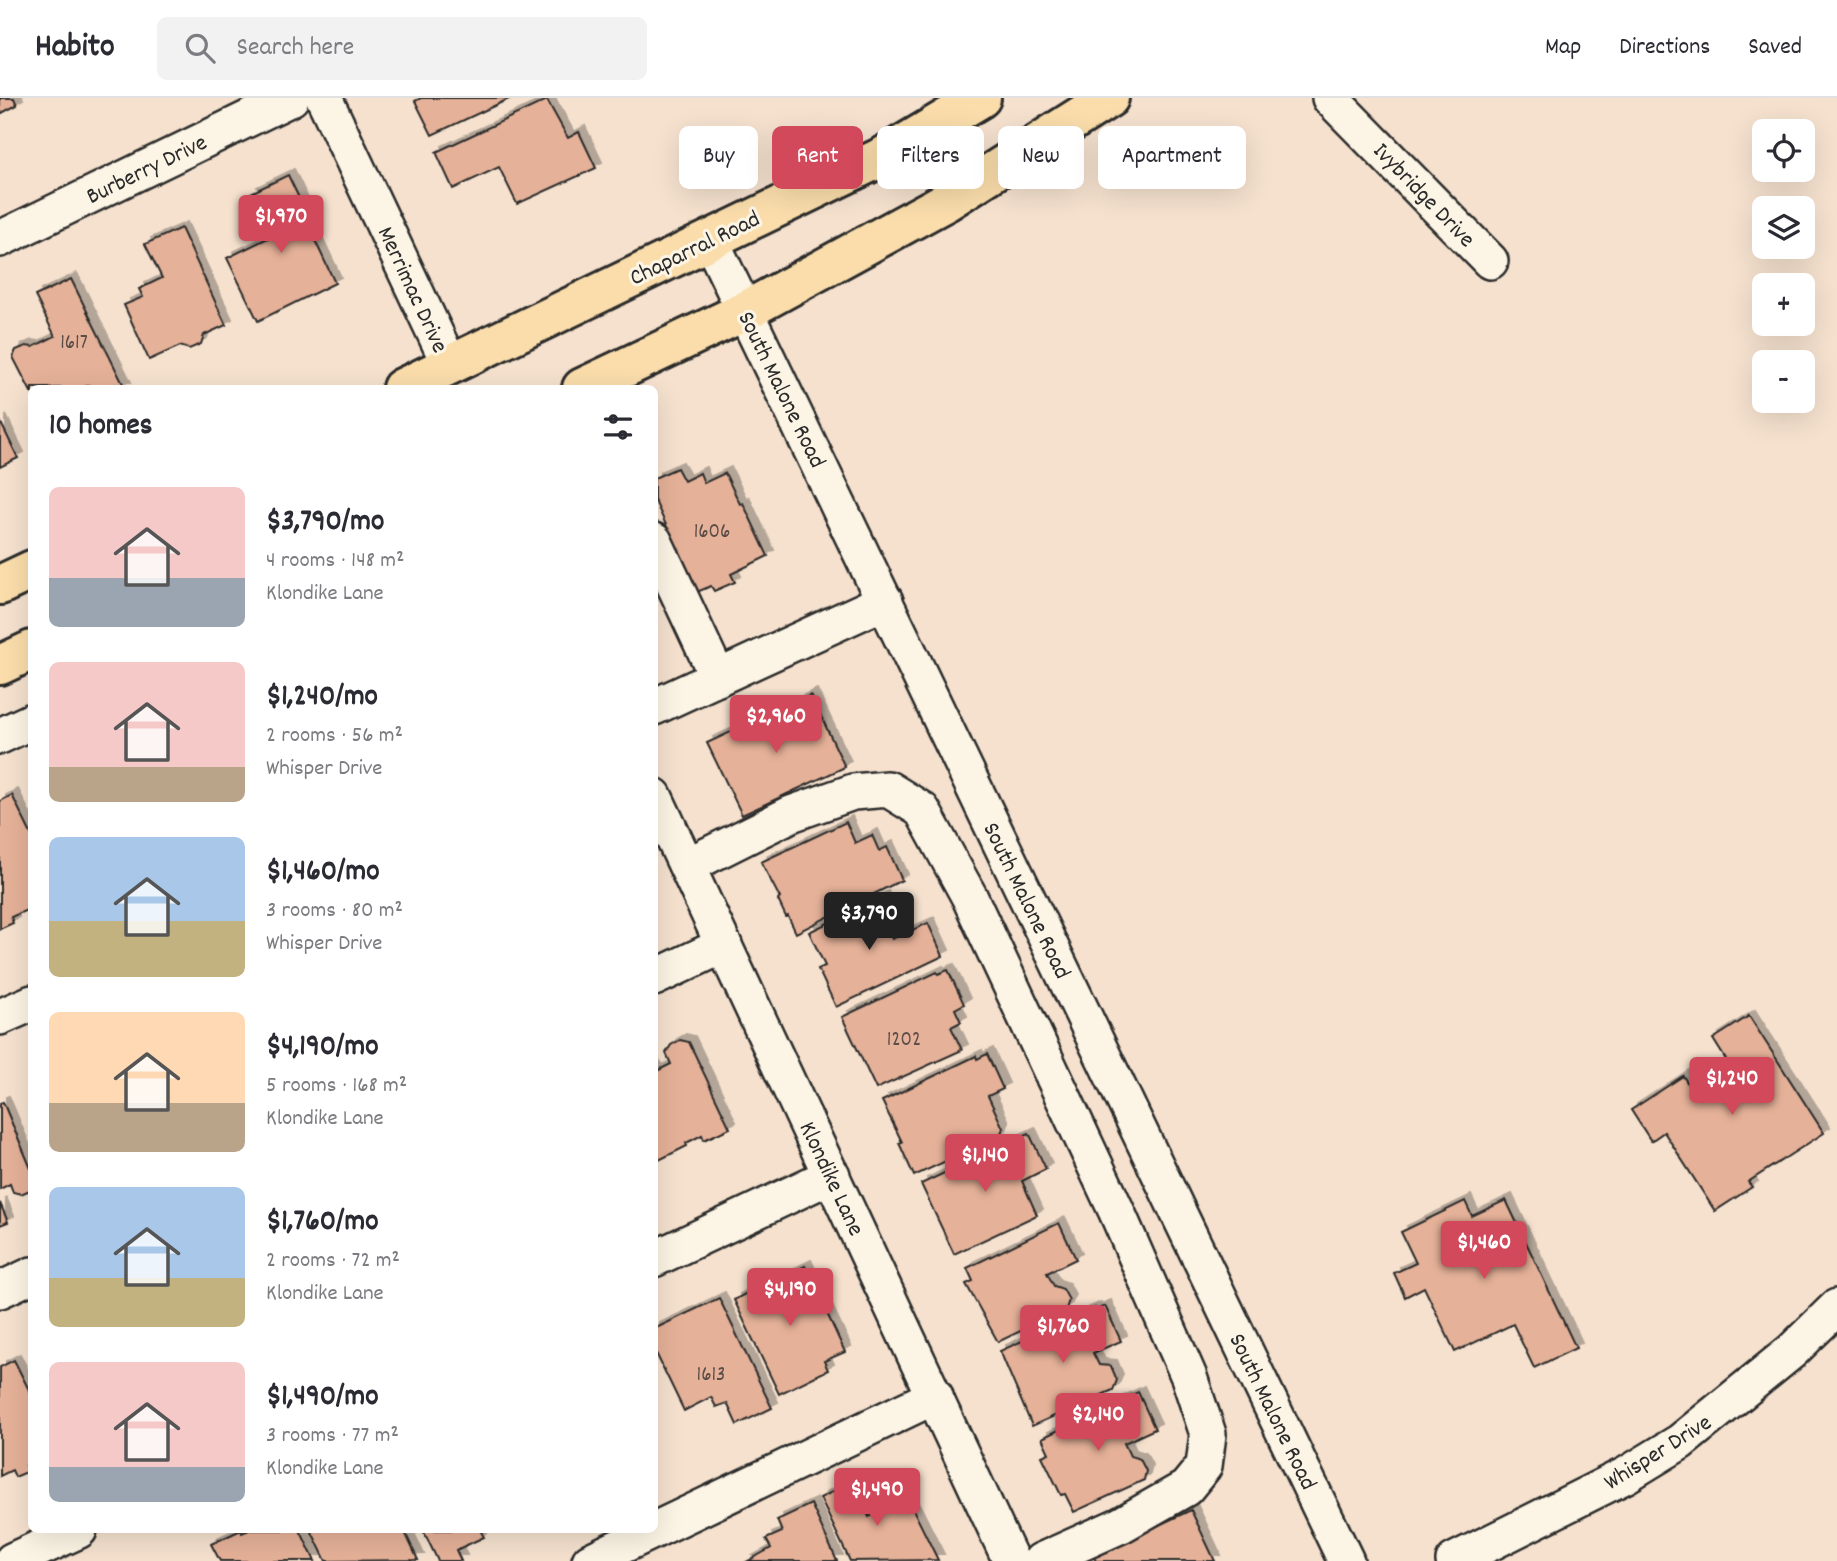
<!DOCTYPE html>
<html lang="en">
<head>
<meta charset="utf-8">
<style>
  body { margin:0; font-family:Dekko,sans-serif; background:#f2f2f3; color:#2b2b33; height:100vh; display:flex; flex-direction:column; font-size:26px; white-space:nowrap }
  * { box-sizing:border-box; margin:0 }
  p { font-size:23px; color:#7c7c81 }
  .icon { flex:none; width:38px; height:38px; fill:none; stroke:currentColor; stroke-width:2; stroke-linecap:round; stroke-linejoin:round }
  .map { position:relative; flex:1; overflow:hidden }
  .drawer { position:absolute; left:28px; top:287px; width:630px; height:1148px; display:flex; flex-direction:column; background:#fff; border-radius:10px; box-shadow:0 7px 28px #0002 }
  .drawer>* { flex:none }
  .banner { position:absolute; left:679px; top:28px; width:665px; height:63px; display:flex; gap:14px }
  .tools { position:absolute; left:1752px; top:21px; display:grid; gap:14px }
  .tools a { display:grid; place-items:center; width:63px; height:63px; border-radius:10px; background:#fff; box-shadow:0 7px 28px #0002; font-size:35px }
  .price { position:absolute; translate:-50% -60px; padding:0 16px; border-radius:7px; background:#d1495b; color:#fff; font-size:23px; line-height:46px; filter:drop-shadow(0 2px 4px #0008) }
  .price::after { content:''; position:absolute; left:50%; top:42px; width:21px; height:16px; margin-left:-10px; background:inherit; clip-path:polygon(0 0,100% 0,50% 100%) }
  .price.on { background:#222; color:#fff }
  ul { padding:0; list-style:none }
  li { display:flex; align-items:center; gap:21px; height:175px; padding:0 21px }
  li span { display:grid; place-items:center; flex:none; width:196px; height:140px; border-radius:10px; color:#555 }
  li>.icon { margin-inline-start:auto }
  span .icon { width:84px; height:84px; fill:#fffc; stroke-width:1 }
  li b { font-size:30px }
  h2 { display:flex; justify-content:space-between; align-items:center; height:84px; padding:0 21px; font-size:30px }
  .chip { padding:0 24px; border-radius:10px; background:#fff; box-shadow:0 7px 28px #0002; font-size:24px; line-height:63px }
  .chip.on { background:#d1495b; color:#fff }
  header { display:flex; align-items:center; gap:42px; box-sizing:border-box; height:98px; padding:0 35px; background:#fff; border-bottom:2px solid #e1e1e2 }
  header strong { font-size:33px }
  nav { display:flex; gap:38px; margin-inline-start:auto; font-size:24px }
  .search { width:490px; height:63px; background:#f2f2f3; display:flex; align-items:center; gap:18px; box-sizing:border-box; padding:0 24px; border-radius:10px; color:#7c7c81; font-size:26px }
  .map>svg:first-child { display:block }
  .building { fill:#e5b198; stroke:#2b2b2b; stroke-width:2; filter:url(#shadow) }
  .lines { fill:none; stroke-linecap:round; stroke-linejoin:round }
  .minor-casing { stroke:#2b2b2b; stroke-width:40 }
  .major-casing { stroke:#2b2b2b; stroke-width:44 }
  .minor { stroke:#fcf5e5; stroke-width:35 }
  .major { stroke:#faddab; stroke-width:38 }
  .labels { text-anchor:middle; stroke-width:6; stroke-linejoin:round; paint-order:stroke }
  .number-label { font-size:21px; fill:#5a4c46 }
  .street-label { font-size:24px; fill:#2b2b2b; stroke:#fcf5e5 }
</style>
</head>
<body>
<header>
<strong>Habito</strong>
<div class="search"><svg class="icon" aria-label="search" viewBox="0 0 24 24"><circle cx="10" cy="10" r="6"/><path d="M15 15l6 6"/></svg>Search here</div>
<nav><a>Map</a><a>Directions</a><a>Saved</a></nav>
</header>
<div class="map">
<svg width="1837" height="1463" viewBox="0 0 1837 1463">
  <defs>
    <filter id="shadow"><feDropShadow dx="6" dy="-6" stdDeviation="0" flood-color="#0004"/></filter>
  </defs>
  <rect width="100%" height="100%" fill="#f5e1ce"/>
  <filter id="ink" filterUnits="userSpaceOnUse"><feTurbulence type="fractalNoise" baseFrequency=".0143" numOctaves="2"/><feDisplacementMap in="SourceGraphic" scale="14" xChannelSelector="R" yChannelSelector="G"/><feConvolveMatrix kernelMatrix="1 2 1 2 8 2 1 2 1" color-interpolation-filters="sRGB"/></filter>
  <g filter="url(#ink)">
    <g class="building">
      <polygon points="0,0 14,0 17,7 0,16"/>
      <polygon points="421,0 511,0 432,37 415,3"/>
      <polygon points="547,2 568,40 579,34 596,70 517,106 499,69 453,91 436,54"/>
      <polygon points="288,77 309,121 306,123 335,185 258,223 227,160 272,138 251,95"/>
      <polygon points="181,130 226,227 204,237 201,246 189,251 180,248 149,262 124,207 143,199 139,191 162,180 145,146"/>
      <polygon points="71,181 125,290 90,290 89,287 82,290 32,290 32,296 13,259 16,252 26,248 33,249 55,238 35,198"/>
      <polygon points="0,323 18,360 0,369"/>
      <polygon points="677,370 684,383 700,375 704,385 725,375 740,406 743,405 768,458 731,476 735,484 714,493 711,488 697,494 654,401 654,380"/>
      <polygon points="811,597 845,669 742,717 707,645"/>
      <polygon points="12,697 32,738 32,814 29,811 11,819 13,825 0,831 0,703"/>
      <polygon points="846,724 855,745 872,737 879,753 887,749 902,782 796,835 788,818 786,819 778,802 780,800 761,764"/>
      <polygon points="882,799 894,825 886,828 892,841 928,825 943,858 836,909 818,871 825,868 809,834"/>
      <polygon points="948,872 964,906 955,911 961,924 951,929 962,952 876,991 842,919 937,874 938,876"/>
      <polygon points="1749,918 1824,1035 1748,1084 1752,1089 1715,1113 1664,1034 1651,1043 1631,1012 1683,978 1690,989 1728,965 1713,941"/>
      <polygon points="680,942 689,944 730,1030 704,1042 702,1037 686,1045 687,1048 657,1063 654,1059 654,969 657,973 671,966 666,955 671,947"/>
      <polygon points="987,956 1003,991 988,998 1003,1030 1000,1038 914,1078 899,1045 902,1044 882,1003 976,958 977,961"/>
      <polygon points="3,1004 32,1073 32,1091 21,1096 13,1094 10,1086 0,1091 0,1005"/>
      <polygon points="1029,1035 1046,1071 1022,1083 1037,1117 954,1156 921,1086"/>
      <polygon points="1506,1102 1576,1250 1534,1270 1513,1226 1455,1254 1424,1189 1405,1199 1394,1175 1416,1165 1401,1134 1465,1103 1472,1118"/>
      <polygon points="0,1105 8,1124 0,1127"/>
      <polygon points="1059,1125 1076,1161 1047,1175 1054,1188 1063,1191 1069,1202 1066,1211 998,1244 966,1186 973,1183 967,1170"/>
      <polygon points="805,1168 845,1254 824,1263 828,1272 779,1296 734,1202 749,1194 749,1186 754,1180 762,1180 768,1186"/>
      <polygon points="719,1200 772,1310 737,1327 727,1305 716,1309 711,1299 684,1313 654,1251 654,1231"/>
      <polygon points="1105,1208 1121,1243 1093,1255 1099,1267 1111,1268 1117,1282 1113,1292 1032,1328 1000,1253 1095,1210 1096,1212"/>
      <polygon points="14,1262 32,1298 32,1365 26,1368 29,1373 15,1379 12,1372 0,1378 0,1269"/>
      <polygon points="1138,1294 1155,1331 1124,1345 1130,1358 1140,1361 1146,1373 1144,1382 1074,1414 1065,1396 1061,1397 1042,1358 1049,1355 1042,1340"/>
      <polygon points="852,1384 869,1419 881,1413 878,1406 904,1393 938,1462 850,1463 820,1400"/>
      <polygon points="811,1406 837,1463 748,1463 771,1450 766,1441 782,1434 777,1422"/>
      <polygon points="1191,1412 1215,1463 1096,1463 1093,1458"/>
      <polygon points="241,1432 242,1435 249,1432 300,1432 315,1463 220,1463 211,1446"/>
      <polygon points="311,1432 404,1432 418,1462 326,1463"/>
      <polygon points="420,1432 480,1432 484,1439 456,1452 461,1463 438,1463 423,1432"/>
    </g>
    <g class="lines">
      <defs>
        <g id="minor">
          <polyline points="324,0 450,267"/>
          <polyline points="1330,0 1490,163"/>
          <polyline points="0,141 291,0"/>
          <polyline points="710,141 1346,1463"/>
          <polyline points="654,443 718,580"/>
          <polyline points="654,609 885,503"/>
          <polyline points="0,638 32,623"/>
          <polyline points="654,698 1011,1463"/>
          <polyline points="687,768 791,716 853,694 888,691 922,712 969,798 1116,1112 1189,1279 1208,1336 1204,1368 1186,1390 1121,1427 1041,1463"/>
          <polyline points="654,880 724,847"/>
          <polyline points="0,919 32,905"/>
          <polyline points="654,1161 832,1077"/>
          <polyline points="0,1192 32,1177"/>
          <polyline points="12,1463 79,1432"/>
          <polyline points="590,1463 935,1298"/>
          <polyline points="1454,1463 1626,1377 1680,1344 1792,1253 1837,1209"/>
        </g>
        <g id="major">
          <polyline points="402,290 884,58 981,0"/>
          <polyline points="582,290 745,213 947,103 1109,0"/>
          <polyline points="0,487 32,472"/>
          <polyline points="0,567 32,552"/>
        </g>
      </defs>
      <use href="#minor" class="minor-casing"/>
      <use href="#major" class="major-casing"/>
      <use href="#minor" class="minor"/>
      <use href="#major" class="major"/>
    </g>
  </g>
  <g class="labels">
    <g class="number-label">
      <text x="74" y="250">1617</text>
      <text x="712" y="439">1606</text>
      <text x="904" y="947">1202</text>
      <text x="711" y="1282">1613</text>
    </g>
    <g class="street-label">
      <text transform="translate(146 70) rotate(-26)" y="8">Burberry Drive</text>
      <text transform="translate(1425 96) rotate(46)" y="8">Ivybridge Drive</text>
      <text transform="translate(694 149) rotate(-26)" y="8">Chaparral Road</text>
      <text transform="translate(414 191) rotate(65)" y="8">Merrimac Drive</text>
      <text transform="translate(783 291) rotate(64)" y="8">South Malone Road</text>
      <text transform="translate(1028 802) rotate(64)" y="8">South Malone Road</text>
      <text transform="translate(833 1080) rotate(65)" y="8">Klondike Lane</text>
      <text transform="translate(1274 1313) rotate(64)" y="8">South Malone Road</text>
      <text transform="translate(1657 1353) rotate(-32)" y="8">Whisper Drive</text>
    </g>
  </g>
</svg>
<div class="tools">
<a><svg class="icon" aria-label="locate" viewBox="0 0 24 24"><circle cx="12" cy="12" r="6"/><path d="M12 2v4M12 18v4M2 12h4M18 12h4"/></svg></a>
<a><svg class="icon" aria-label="layers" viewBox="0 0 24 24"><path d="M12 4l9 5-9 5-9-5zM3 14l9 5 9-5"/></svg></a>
<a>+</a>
<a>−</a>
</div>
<b class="price" style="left:281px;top:157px">$1,970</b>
<b class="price" style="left:776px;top:657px">$2,960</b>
<b class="price on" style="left:869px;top:854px">$3,790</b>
<b class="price" style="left:1732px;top:1019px">$1,240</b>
<b class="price" style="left:985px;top:1096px">$1,140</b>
<b class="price" style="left:1484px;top:1183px">$1,460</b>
<b class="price" style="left:790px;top:1230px">$4,190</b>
<b class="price" style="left:1063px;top:1267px">$1,760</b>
<b class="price" style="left:1098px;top:1355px">$2,140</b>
<b class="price" style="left:877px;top:1430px">$1,490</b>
<div class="banner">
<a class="chip">Buy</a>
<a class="chip on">Rent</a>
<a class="chip">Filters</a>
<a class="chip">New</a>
<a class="chip">Apartment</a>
</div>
<section class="drawer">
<h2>10 homes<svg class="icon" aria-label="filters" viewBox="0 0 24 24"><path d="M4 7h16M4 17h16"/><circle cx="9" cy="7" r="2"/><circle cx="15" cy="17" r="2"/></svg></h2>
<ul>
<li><span style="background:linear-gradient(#f6c9c9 65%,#9aa5b1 0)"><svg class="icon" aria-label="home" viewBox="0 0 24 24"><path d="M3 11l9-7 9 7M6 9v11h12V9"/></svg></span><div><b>$3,790/mo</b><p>4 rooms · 148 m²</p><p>Klondike Lane</p></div></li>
<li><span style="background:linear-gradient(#f6c9c9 75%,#b9a48a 0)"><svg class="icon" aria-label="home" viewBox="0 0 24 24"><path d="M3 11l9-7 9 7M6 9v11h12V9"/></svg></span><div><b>$1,240/mo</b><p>2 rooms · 56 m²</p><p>Whisper Drive</p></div></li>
<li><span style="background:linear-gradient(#a9c7e8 60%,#c2b280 0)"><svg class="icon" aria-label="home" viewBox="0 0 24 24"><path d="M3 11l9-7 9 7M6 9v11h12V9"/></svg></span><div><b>$1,460/mo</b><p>3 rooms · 80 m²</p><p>Whisper Drive</p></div></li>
<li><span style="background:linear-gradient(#ffd9b3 65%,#b9a48a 0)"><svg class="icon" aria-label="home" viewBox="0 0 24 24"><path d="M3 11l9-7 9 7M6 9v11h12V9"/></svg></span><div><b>$4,190/mo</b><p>5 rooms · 168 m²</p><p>Klondike Lane</p></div></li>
<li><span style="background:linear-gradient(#a9c7e8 65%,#c2b280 0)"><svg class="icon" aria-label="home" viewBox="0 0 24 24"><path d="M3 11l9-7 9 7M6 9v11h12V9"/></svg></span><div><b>$1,760/mo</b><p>2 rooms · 72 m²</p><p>Klondike Lane</p></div></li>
<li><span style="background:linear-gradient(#f6c9c9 75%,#9aa5b1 0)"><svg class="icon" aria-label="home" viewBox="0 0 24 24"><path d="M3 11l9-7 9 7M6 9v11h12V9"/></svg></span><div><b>$1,490/mo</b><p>3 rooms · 77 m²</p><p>Klondike Lane</p></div></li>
</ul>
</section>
</div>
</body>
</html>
